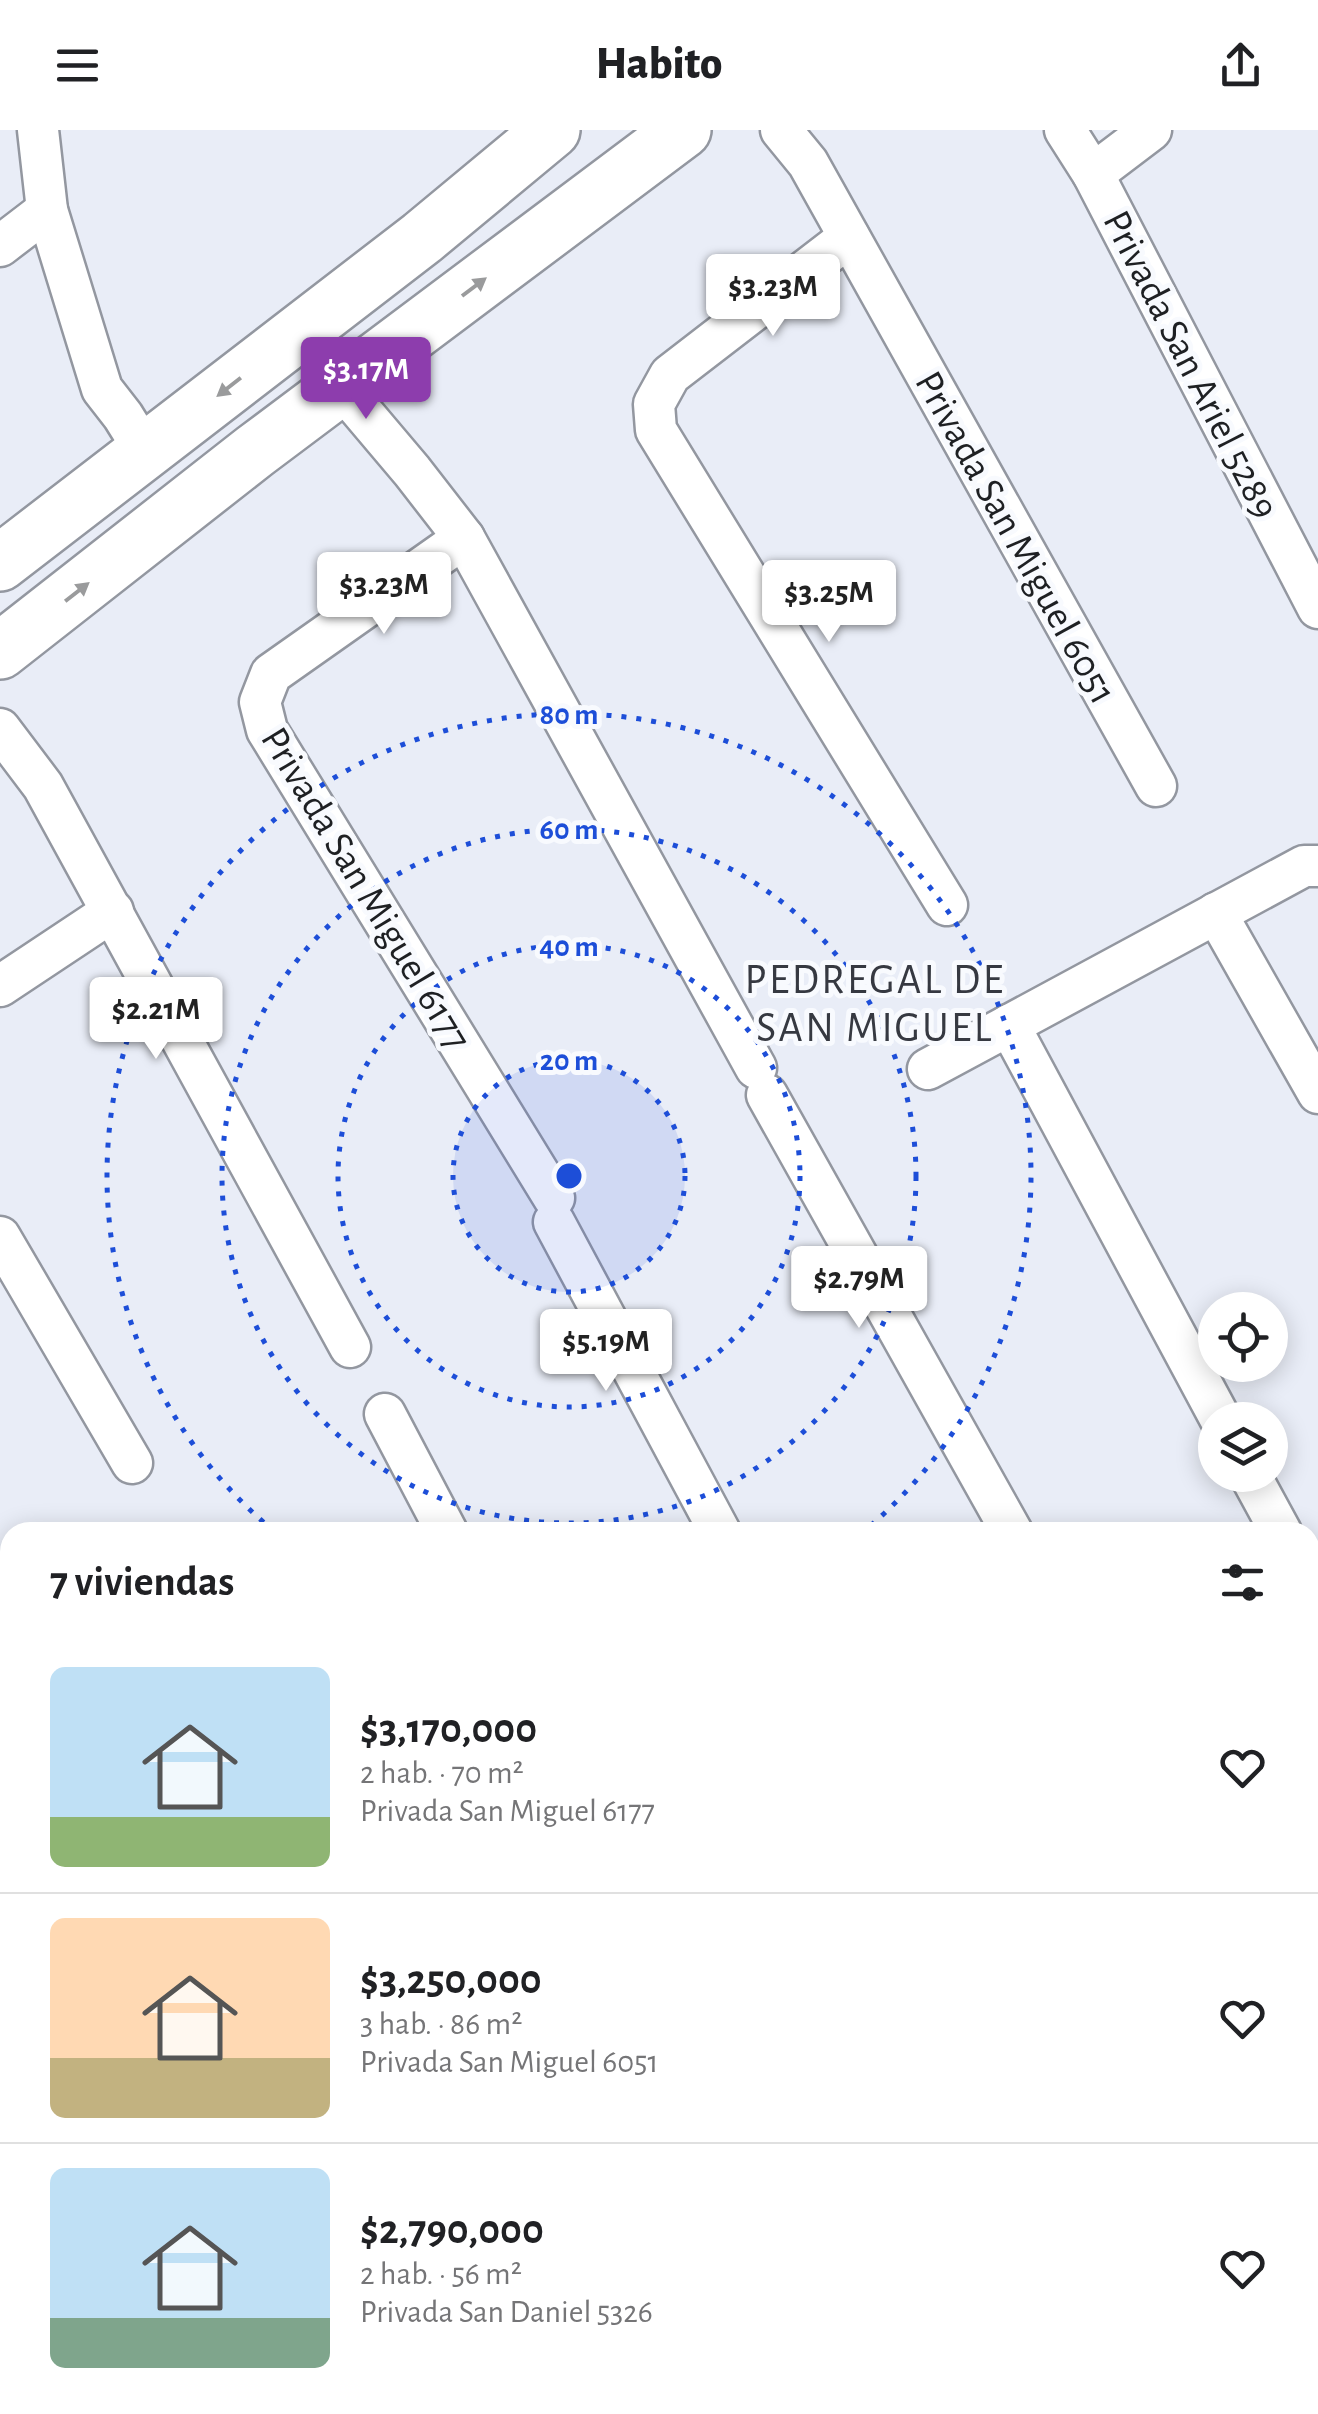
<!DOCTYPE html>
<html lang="es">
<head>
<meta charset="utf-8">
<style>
  body { margin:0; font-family:"Alegreya Sans",sans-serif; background:#f6f6f6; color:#202124; height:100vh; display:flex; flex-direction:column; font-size:38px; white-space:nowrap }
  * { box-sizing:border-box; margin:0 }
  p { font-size:32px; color:#757577 }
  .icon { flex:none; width:55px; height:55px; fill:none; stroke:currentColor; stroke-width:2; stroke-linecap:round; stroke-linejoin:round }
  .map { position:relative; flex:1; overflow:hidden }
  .drawer { position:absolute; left:0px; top:1392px; width:1320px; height:892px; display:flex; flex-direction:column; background:#fff; border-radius:30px 30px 0 0; box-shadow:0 5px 25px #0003 }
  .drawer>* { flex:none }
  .buttons { position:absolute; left:1198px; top:1162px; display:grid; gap:20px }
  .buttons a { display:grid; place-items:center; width:90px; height:90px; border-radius:50%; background:#fff; box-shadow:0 5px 25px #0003; font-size:50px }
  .price { position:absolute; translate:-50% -85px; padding:0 22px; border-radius:10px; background:#fff; color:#222; font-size:32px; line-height:65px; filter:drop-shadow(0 2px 5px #0008) }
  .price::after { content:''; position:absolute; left:50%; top:60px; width:30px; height:22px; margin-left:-15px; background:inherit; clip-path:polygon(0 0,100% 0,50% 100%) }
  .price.current { background:#8d3dad; color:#fff }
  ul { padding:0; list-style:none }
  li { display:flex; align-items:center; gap:30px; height:250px; padding:0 50px }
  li+li { border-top:2px solid #e0e0e0 }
  li span { display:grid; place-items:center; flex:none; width:280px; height:200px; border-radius:15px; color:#555 }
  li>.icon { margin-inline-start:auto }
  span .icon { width:120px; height:120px; fill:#fffc; stroke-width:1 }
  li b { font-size:42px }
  h2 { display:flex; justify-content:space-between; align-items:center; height:120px; padding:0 50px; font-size:42px }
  header { display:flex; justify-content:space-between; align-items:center; height:130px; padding:0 50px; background:#fff; font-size:45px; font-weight:800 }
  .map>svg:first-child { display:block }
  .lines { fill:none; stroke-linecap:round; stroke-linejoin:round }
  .lane-casing { stroke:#9397a0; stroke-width:25 }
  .street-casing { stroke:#9397a0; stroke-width:45 }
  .secondary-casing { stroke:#9397a0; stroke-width:60 }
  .lane { stroke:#fff; stroke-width:20 }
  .street { stroke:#fff; stroke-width:40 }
  .secondary { stroke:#fff; stroke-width:55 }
  .oneway { fill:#9a9b9c }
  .ring { fill:none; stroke:#1d4ed8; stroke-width:5; stroke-dasharray:5 10 }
  .labels { text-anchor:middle; stroke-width:10; stroke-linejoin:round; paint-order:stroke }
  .street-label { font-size:40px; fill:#1e2023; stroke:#f8fafe }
  .neighbourhood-label { font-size:42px; letter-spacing:2.5px; fill:#363941; stroke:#f8fafe }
  .centre { fill:#1d4ed8; stroke:#f8fafe; stroke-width:5 }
  .ring-label { font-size:30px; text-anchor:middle; font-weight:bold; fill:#1d4ed8; stroke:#f8fafe; stroke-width:10; stroke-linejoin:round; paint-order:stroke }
</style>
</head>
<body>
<header><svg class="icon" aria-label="menu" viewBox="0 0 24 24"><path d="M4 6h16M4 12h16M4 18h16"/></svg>Habito<svg class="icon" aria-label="share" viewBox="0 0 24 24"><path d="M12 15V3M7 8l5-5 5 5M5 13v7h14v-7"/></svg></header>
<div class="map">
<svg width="1318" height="2284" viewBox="0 0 1318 2284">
  <rect width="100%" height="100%" fill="#e9edf7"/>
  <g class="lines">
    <defs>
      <g id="lane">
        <polyline points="0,2080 10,2072"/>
        <polyline points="0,2275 10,2268"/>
      </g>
      <g id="street">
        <polyline points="38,0 47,80 102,259 123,286 146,323"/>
        <polyline points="781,0 808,33 1156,656"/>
        <polyline points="1065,0 1093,44 1318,478"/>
        <polyline points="1093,44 1151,0"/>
        <polyline points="849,107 670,245 654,274 656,300 947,775"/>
        <polyline points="0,116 47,80"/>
        <polyline points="341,257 412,341 464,408 756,938"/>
        <polyline points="464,408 271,544 260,572 267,600 554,1068"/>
        <polyline points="0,599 43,656 350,1217"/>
        <polyline points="1216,783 1318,963"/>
        <polyline points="0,856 113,781"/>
        <polyline points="1009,895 1221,1290"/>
        <polyline points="928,939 1304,736 1318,736"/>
        <polyline points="767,965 1012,1402"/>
        <polyline points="554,1092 720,1402"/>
        <polyline points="0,1107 132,1333"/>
        <polyline points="385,1284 447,1402"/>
        <polyline points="1250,1345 1281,1402"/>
      </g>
      <g id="secondary">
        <polyline points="0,433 422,108 552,0"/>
        <polyline points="0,521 255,321 683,0"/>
        <polyline points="1310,1567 1318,1564"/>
        <polyline points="1310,1611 1318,1608"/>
        <polyline points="0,1734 10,1749"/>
        <polyline points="0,1902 10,1917"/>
        <polyline points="251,2275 257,2284"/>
        <polyline points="356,2275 361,2284"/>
      </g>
    </defs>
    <use href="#lane" class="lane-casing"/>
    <use href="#street" class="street-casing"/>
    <use href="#secondary" class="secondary-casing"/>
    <use href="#lane" class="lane"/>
    <use href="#street" class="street"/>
    <use href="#secondary" class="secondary"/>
  </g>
  <defs><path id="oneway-solid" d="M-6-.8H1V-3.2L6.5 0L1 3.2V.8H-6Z" transform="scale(2.5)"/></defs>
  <g class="oneway">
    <use href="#oneway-solid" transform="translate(474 157) rotate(-37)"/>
    <use href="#oneway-solid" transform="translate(229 257) rotate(142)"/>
    <use href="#oneway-solid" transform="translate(77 462) rotate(-38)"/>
  </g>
  <circle cx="569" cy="1046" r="116" fill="#1d4ed8" fill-opacity=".12"/>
  <g class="ring">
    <circle cx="569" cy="1046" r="116"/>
    <circle cx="569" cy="1046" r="231"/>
    <circle cx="569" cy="1046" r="347"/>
    <path d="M275 1402A462 462 0 1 1 863 1402"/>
  </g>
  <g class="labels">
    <g class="street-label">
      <text transform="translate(1192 234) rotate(63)" y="14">Privada San Ariel 5289</text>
      <text transform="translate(1017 407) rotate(61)" y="14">Privada San Miguel 6051</text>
      <text transform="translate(367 758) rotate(59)" y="14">Privada San Miguel 6177</text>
    </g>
    <g class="neighbourhood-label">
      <text x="875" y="863">PEDREGAL DE<tspan x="875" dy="48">SAN MIGUEL</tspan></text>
    </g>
  </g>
  <circle cx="569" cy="1046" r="15" class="centre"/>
  <g class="ring-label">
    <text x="569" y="594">80 m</text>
    <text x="569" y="709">60 m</text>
    <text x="569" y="826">40 m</text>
    <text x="569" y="940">20 m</text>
  </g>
</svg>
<div class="buttons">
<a><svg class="icon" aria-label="locate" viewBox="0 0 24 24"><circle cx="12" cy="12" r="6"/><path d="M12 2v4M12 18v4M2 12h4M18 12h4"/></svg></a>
<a><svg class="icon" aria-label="layers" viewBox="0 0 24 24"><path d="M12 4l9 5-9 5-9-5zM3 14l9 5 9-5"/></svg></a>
</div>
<b class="price" style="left:773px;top:209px">$3.23M</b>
<b class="price current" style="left:366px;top:292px">$3.17M</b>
<b class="price" style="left:384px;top:507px">$3.23M</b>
<b class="price" style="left:829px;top:515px">$3.25M</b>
<b class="price" style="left:156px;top:932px">$2.21M</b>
<b class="price" style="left:859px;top:1201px">$2.79M</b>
<b class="price" style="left:606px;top:1264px">$5.19M</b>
<section class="drawer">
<h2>7 viviendas<svg class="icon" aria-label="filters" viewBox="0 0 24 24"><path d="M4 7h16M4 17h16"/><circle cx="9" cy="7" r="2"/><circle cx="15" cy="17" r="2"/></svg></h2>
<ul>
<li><span style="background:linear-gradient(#bfe0f5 75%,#8fb573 0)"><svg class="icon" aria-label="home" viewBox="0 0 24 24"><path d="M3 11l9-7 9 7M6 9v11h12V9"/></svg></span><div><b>$3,170,000</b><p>2 hab. · 70 m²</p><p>Privada San Miguel 6177</p></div><svg class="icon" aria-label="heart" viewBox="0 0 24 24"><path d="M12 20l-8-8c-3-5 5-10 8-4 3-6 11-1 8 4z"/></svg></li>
<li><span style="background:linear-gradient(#ffd9b3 70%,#c2b280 0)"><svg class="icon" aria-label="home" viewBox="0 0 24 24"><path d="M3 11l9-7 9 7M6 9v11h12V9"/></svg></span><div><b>$3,250,000</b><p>3 hab. · 86 m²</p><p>Privada San Miguel 6051</p></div><svg class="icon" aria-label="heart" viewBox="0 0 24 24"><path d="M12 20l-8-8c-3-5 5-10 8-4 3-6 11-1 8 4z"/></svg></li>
<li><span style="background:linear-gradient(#bfe0f5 75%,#7fa58c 0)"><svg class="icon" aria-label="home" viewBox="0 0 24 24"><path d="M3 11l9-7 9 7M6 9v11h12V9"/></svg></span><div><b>$2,790,000</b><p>2 hab. · 56 m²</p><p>Privada San Daniel 5326</p></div><svg class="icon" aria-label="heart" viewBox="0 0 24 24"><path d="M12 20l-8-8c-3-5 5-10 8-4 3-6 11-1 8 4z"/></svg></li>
</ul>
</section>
</div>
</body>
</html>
